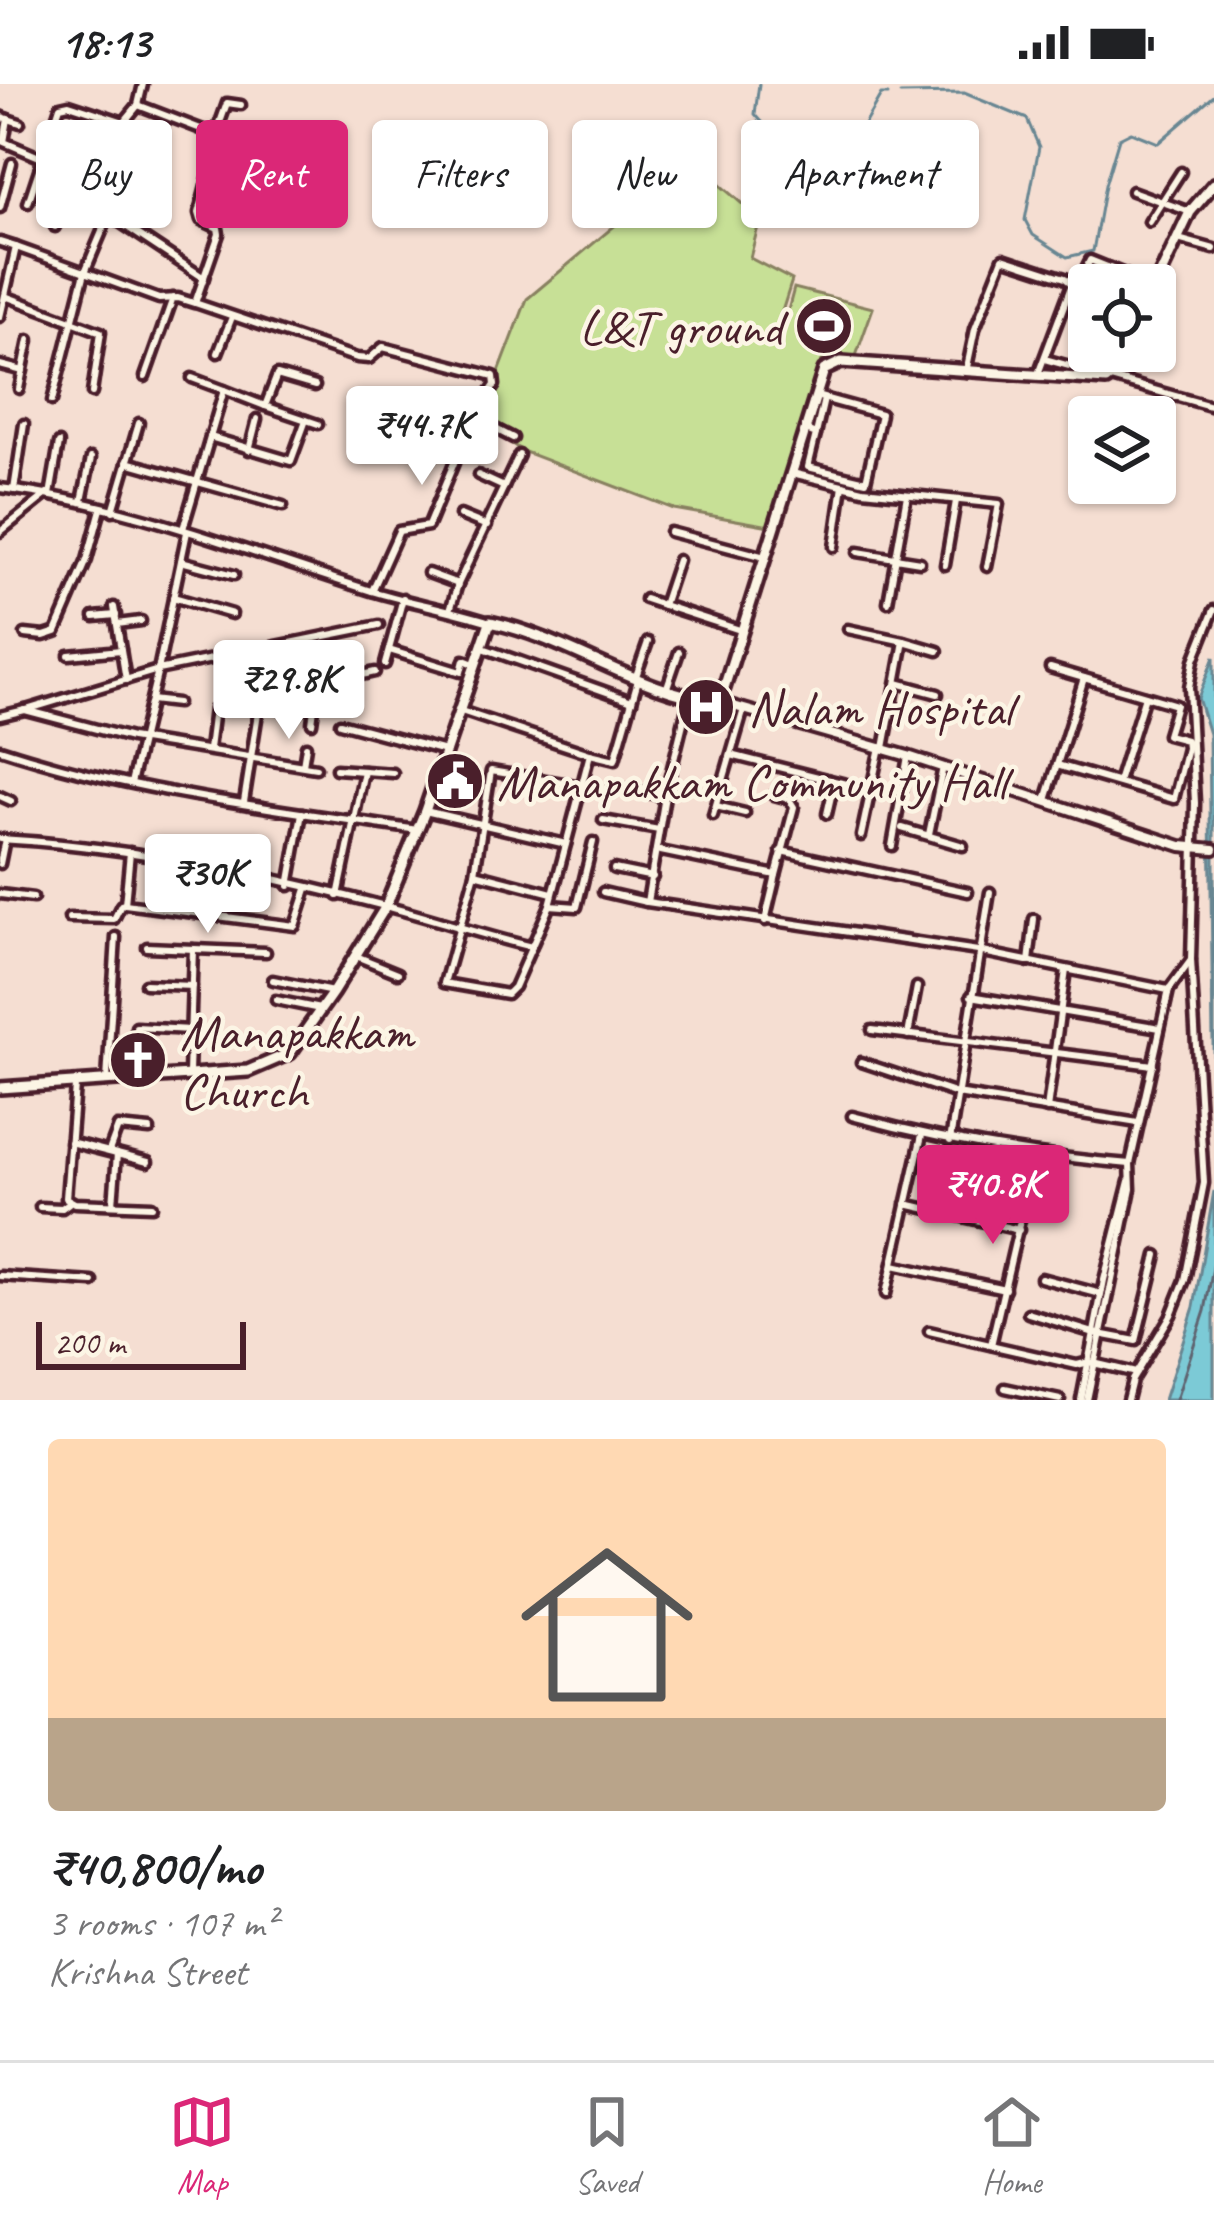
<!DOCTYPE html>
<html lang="en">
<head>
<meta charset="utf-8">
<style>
  body { margin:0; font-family:Caveat,sans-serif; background:#f6f6f6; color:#202124; height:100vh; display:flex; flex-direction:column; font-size:45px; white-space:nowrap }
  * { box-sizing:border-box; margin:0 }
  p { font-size:39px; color:#757577 }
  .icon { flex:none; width:66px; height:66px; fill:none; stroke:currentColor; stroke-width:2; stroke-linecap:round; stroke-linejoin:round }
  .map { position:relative; height:1316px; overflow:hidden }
  .drawer { display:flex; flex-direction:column; background:#fff; flex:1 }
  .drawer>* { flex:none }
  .banner { position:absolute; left:36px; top:36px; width:1143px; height:108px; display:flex; gap:24px }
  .controls { position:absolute; left:1068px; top:180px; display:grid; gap:24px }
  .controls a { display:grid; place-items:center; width:108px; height:108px; border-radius:12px; background:#fff; box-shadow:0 3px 9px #0004; font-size:60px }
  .scale { position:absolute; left:36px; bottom:30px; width:210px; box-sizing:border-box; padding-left:12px; border:6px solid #4a1f2b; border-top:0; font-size:33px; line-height:42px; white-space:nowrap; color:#4a1f2b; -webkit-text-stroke:9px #fcf5e5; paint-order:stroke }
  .price { position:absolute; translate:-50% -102px; padding:0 27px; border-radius:12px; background:#fff; color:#222; font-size:39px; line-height:78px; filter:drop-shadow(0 3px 6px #0008) }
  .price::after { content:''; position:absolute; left:50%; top:72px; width:36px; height:27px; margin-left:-18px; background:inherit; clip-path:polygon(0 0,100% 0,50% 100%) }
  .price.active { background:#db2777; color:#fff }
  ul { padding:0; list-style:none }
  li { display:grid; align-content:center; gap:24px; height:636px; padding:0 48px }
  li span { display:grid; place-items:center; height:372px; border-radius:12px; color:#555 }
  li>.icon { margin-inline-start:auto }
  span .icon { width:216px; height:216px; fill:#fffc; stroke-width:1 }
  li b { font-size:51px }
  .chip { padding:0 42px; border-radius:12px; background:#fff; box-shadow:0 3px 9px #0004; font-size:42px; line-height:108px }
  .chip.active { background:#db2777; color:#fff }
  .status { display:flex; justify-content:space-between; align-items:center; height:84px; padding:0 60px; background:#fff; direction:ltr }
  .status svg { height:33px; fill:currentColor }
  .menu { display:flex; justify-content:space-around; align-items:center; height:168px; border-top:3px solid #e0e0e0; background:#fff; font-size:33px; color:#757577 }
  .menu a { display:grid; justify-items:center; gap:6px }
  .menu .active { color:#db2777 }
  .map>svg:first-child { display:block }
  .green { fill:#c7e096; stroke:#888060; stroke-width:3 }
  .water { fill:#7bcad6; stroke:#678692; stroke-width:3 }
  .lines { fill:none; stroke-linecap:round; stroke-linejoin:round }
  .shore { stroke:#5e636f; stroke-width:3 }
  .stream { stroke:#678692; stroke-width:3 }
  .minor-casing { stroke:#4a1f2b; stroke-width:15 }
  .tertiary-casing { stroke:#4a1f2b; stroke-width:16 }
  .secondary-casing { stroke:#4a1f2b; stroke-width:18 }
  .minor { stroke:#fcf5e5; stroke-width:6 }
  .tertiary { stroke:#fcf5e5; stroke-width:8 }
  .secondary { stroke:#fcf5e5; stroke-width:9 }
  .labels { text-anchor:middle; stroke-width:9; stroke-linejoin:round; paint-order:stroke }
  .poi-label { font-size:51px; fill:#4a1f2b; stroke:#fcf5e5; text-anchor:start }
</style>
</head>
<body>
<div class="status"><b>18:13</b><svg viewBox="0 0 49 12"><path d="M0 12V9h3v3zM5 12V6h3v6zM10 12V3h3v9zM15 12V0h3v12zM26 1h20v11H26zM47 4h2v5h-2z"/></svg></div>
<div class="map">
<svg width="1214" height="1316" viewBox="0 0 1214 1316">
  <rect width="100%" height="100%" fill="#f5ded2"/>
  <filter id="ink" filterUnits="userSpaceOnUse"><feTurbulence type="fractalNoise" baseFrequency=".00833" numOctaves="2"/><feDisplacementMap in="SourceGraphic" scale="24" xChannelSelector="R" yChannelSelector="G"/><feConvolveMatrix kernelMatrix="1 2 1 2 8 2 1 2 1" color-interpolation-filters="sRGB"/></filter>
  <g filter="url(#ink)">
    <g class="green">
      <polygon points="602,56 628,66 603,135 577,125"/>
      <polygon points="692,77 760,135 750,174 792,196 772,259 779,260 794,204 873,224 856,272 814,268 824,271 770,442 674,425 522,367 473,333 496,296 527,215"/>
    </g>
    <g class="water">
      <polygon points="1214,573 1214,1034 1209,650 1198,614"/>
      <polygon points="1214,1107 1214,1316 1164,1316 1194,1223"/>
    </g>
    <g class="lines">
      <polyline class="shore" points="1176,1316 1205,1227 1214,1178"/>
      <g class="stream">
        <path d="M759,0L755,30C786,67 808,74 854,58L881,11H888"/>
        <polyline points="900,10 964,9 1027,35 1039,63 1025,136 1033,151 1067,173 1093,167 1105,101 1119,54 1131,48 1158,59 1214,11"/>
      </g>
      <defs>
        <g id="minor">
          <polyline points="138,21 219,52 199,129 201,136 218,144 219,150 195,219 357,274 369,275 383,263 494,292 495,301 473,333 428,442 399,447 372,507"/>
          <polyline points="0,32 8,35 4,58 70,86"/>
          <polyline points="8,35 20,39"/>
          <polyline points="217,47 227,19 241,21"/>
          <polyline points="116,74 128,36"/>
          <polyline points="1132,107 1190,128"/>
          <polyline points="65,113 69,100"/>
          <polyline points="28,119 60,22 69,20 124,38 138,21 143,0"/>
          <polyline points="0,124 12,79"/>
          <polyline points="1149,138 1181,88"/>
          <polyline points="55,143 65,113 109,131"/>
          <polyline points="1178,155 1214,165"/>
          <polyline points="0,158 16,163"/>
          <polyline points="1074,208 1090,176 1152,201"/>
          <polyline points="5,212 101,248 92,309"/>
          <polyline points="0,233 16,163 85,188 109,131 204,194"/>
          <polyline points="218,269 232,233"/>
          <polyline points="1048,276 1102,291"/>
          <polyline points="0,281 23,287"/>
          <polyline points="966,288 975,245 1003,174 1065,194 1072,200 1038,290"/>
          <polyline points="145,293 173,214"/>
          <polyline points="1111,294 1214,323"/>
          <polyline points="19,305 29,256"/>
          <polyline points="224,306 265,322 277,291 315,302"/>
          <polyline points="52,317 85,188 159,215 178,214 194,219"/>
          <polyline points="265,322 318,340"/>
          <polyline points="474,334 513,354"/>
          <polyline points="806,346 816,350 808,383 866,397 881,330 816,312"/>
          <polyline points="816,350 824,315"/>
          <polyline points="210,353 291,377 306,336"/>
          <polyline points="249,366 257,335"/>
          <polyline points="127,378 283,422"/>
          <polyline points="792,389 863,406 999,420 987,483"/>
          <polyline points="478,391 504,403"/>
          <path d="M0,404C125,419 245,467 365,505C406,518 449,525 490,538"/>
          <polyline points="14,406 24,340"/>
          <polyline points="50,411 59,359"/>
          <polyline points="82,417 91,374"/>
          <polyline points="113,427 139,339"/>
          <polyline points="460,431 487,442"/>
          <polyline points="183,445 224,306 192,294"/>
          <polyline points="0,448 47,410"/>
          <polyline points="187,448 158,586 379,541"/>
          <polyline points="670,448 765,473"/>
          <polyline points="834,463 843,401"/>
          <polyline points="858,468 920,478"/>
          <polyline points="678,476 663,521 743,547"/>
          <polyline points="181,477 234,491"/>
          <polyline points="945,481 956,417"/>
          <polyline points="428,489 458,500"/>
          <polyline points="173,513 232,530"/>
          <polyline points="645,515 663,521"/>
          <polyline points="888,518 907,411"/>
          <polyline points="114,523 126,596"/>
          <polyline points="450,526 458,500 519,371"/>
          <polyline points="94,533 116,531"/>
          <polyline points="117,540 141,537"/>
          <polyline points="848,545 904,557 884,664"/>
          <polyline points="25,550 44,552 56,548 87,476 101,425"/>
          <polyline points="904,557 938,567"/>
          <polyline points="483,564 632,617"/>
          <polyline points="389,566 461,588 464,576 474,580"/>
          <polyline points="69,571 121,566"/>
          <polyline points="385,580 403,514"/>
          <polyline points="1050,584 1176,621 1167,651 1186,656 1187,664 1174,715 1057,681"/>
          <polyline points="636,592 648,558"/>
          <polyline points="897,599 938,610"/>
          <polyline points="667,603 679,568"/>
          <polyline points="690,611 665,712 647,818 978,867 1168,906"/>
          <polyline points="261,614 375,588"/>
          <polyline points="151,616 177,619"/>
          <polyline points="26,626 158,586 131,699"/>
          <polyline points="461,627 590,670"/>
          <polyline points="0,632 25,626 131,654 316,684"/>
          <polyline points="312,639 317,602"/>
          <polyline points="340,639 445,667"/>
          <path d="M0,665C134,709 278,725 417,746"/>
          <polyline points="209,665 214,625"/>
          <polyline points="731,671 870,706"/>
          <polyline points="303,681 306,662"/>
          <polyline points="336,685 393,689"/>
          <polyline points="1118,698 1145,612"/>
          <polyline points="581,702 491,687 475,789 444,899 507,910 514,903 550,821 590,670 615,676 638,596"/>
          <polyline points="613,703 665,712"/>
          <polyline points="0,712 11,717"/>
          <polyline points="1046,716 1084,594"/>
          <polyline points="244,718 268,565"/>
          <polyline points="716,722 745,729"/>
          <polyline points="425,727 566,760"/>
          <polyline points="827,730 834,699"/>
          <polyline points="713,731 744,625"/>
          <polyline points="603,736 659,746"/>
          <polyline points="902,744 963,762"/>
          <polyline points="929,750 943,683"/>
          <polyline points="861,752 880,663"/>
          <path d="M0,755C126,762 259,789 381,821C432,834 481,851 532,863"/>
          <polyline points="892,762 908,672"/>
          <polyline points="656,766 776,791 794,723 789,715 774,711"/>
          <polyline points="781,767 968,808"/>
          <polyline points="0,780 5,755"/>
          <polyline points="614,785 653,793"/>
          <polyline points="475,789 552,809"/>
          <polyline points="289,802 302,729"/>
          <polyline points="603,808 646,818"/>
          <polyline points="0,810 33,814"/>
          <polyline points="338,812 364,687"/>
          <polyline points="125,820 295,842 307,805"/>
          <polyline points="125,820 130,768"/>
          <polyline points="550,821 577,823 593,758"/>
          <polyline points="208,830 215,783"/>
          <polyline points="69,834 114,835 121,821 125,820"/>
          <polyline points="765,837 776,791"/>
          <polyline points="147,863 266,868"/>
          <polyline points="356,872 398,889"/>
          <polyline points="1029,878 1034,835"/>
          <polyline points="273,896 333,908"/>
          <polyline points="145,900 192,902"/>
          <polyline points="971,912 1160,944"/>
          <polyline points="276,916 320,925"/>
          <polyline points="136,943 190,946"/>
          <polyline points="872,946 1153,981"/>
          <polyline points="908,951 917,903"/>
          <polyline points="861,978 957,1010 1138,1039"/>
          <polyline points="189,989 193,865"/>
          <polyline points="107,996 116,853"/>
          <polyline points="75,1002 66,1114 75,1119 152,1122"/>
          <polyline points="1047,1025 1066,886"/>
          <path d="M852,1032C944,1057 1035,1072 1130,1080"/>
          <polyline points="950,1057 990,808"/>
          <polyline points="70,1058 148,1078"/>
          <polyline points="109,1067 118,1043 150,1046"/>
          <polyline points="113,1120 117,1070"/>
          <polyline points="906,1120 1019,1146"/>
          <polyline points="40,1123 62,1124 70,1118"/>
          <polyline points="893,1181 1005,1205"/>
          <polyline points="0,1192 93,1198"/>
          <polyline points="1041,1194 1101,1210"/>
          <polyline points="886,1210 922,1051"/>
          <polyline points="1028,1229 1094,1249 1136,1257 1157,1171"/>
          <polyline points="929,1247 1077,1281 1089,1278 1136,1289"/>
          <polyline points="991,1261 1035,1072"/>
          <polyline points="1005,1304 1060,1316"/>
          <polyline points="1081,1316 1104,1196 1129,1097"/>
          <polyline points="1087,1316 1131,1105 1130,1080 1169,906 1191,876 1195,719 1189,603 1194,576 1214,526"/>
          <polyline points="1127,1316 1132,1296 1171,1231 1185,1196 1204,1099 1191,876"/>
        </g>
        <polyline id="tertiary" points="716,617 908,672 1181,762 1214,765"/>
        <g id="secondary">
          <polyline points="1155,202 1190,128 1214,100"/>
          <path d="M0,1004L248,987L290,969L333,908L386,822L425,727L490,538C565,553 643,610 716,617L724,604L824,286L841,278L1106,296L1118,286L1126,267"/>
        </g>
      </defs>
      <use href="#minor" class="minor-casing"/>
      <use href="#tertiary" class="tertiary-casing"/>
      <use href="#secondary" class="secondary-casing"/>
      <use href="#minor" class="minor"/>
      <use href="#tertiary" class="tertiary"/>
      <use href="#secondary" class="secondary"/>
    </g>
  </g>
  <defs>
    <symbol id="stadium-disc" viewBox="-11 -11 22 22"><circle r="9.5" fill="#4a1f2b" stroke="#fcf5e5"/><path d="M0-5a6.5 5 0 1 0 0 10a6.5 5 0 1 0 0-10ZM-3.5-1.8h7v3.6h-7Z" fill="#fff"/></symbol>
    <symbol id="hospital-disc" viewBox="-11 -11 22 22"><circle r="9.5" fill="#4a1f2b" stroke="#fcf5e5"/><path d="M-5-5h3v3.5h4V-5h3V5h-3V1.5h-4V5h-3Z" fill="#fff"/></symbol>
    <symbol id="civic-disc" viewBox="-11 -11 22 22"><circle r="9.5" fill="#4a1f2b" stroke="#fcf5e5"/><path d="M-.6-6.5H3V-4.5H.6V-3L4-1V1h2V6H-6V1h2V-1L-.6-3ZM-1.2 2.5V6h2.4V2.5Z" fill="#fff"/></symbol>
    <symbol id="church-disc" viewBox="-11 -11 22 22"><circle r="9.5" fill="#4a1f2b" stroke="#fcf5e5"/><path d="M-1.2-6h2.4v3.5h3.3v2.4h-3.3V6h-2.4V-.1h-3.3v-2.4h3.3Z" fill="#fff"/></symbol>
  </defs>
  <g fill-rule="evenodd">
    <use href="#stadium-disc" x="791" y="209" width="66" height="66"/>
    <use href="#hospital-disc" x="673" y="590" width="66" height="66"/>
    <use href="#civic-disc" x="422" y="664" width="66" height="66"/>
    <use href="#church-disc" x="105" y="943" width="66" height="66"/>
  </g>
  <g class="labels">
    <g class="poi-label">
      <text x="782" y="260" text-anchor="end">L&amp;T ground</text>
      <text x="748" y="641">Nalam Hospital</text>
      <text x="497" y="715">Manapakkam Community Hall</text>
      <text x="180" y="965">Manapakkam<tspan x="180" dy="59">Church</tspan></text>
    </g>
  </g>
</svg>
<div class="controls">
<a><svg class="icon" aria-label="locate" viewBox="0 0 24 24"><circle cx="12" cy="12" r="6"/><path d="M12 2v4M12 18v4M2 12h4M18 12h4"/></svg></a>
<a><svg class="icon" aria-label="layers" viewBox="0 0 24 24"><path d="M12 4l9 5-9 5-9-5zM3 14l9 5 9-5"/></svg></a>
</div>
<div class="scale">200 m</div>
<b class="price" style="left:422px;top:404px">₹44.7K</b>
<b class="price" style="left:289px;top:658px">₹29.8K</b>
<b class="price" style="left:208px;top:852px">₹30K</b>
<b class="price active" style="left:993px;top:1163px">₹40.8K</b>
<div class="banner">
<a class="chip">Buy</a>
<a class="chip active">Rent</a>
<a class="chip">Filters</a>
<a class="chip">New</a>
<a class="chip">Apartment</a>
</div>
</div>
<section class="drawer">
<ul>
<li><span style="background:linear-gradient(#ffd9b3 75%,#b9a48a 0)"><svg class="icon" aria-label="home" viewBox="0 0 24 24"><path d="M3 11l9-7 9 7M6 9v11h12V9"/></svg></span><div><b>₹40,800/mo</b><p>3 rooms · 107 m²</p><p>Krishna Street</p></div></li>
</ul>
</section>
<nav class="menu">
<a class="active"><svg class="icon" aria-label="map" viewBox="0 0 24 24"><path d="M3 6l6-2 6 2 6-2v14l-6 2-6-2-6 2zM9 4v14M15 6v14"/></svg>Map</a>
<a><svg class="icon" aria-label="saved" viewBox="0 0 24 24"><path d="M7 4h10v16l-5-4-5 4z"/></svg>Saved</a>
<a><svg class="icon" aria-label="home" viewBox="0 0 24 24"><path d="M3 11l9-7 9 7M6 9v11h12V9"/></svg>Home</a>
</nav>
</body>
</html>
